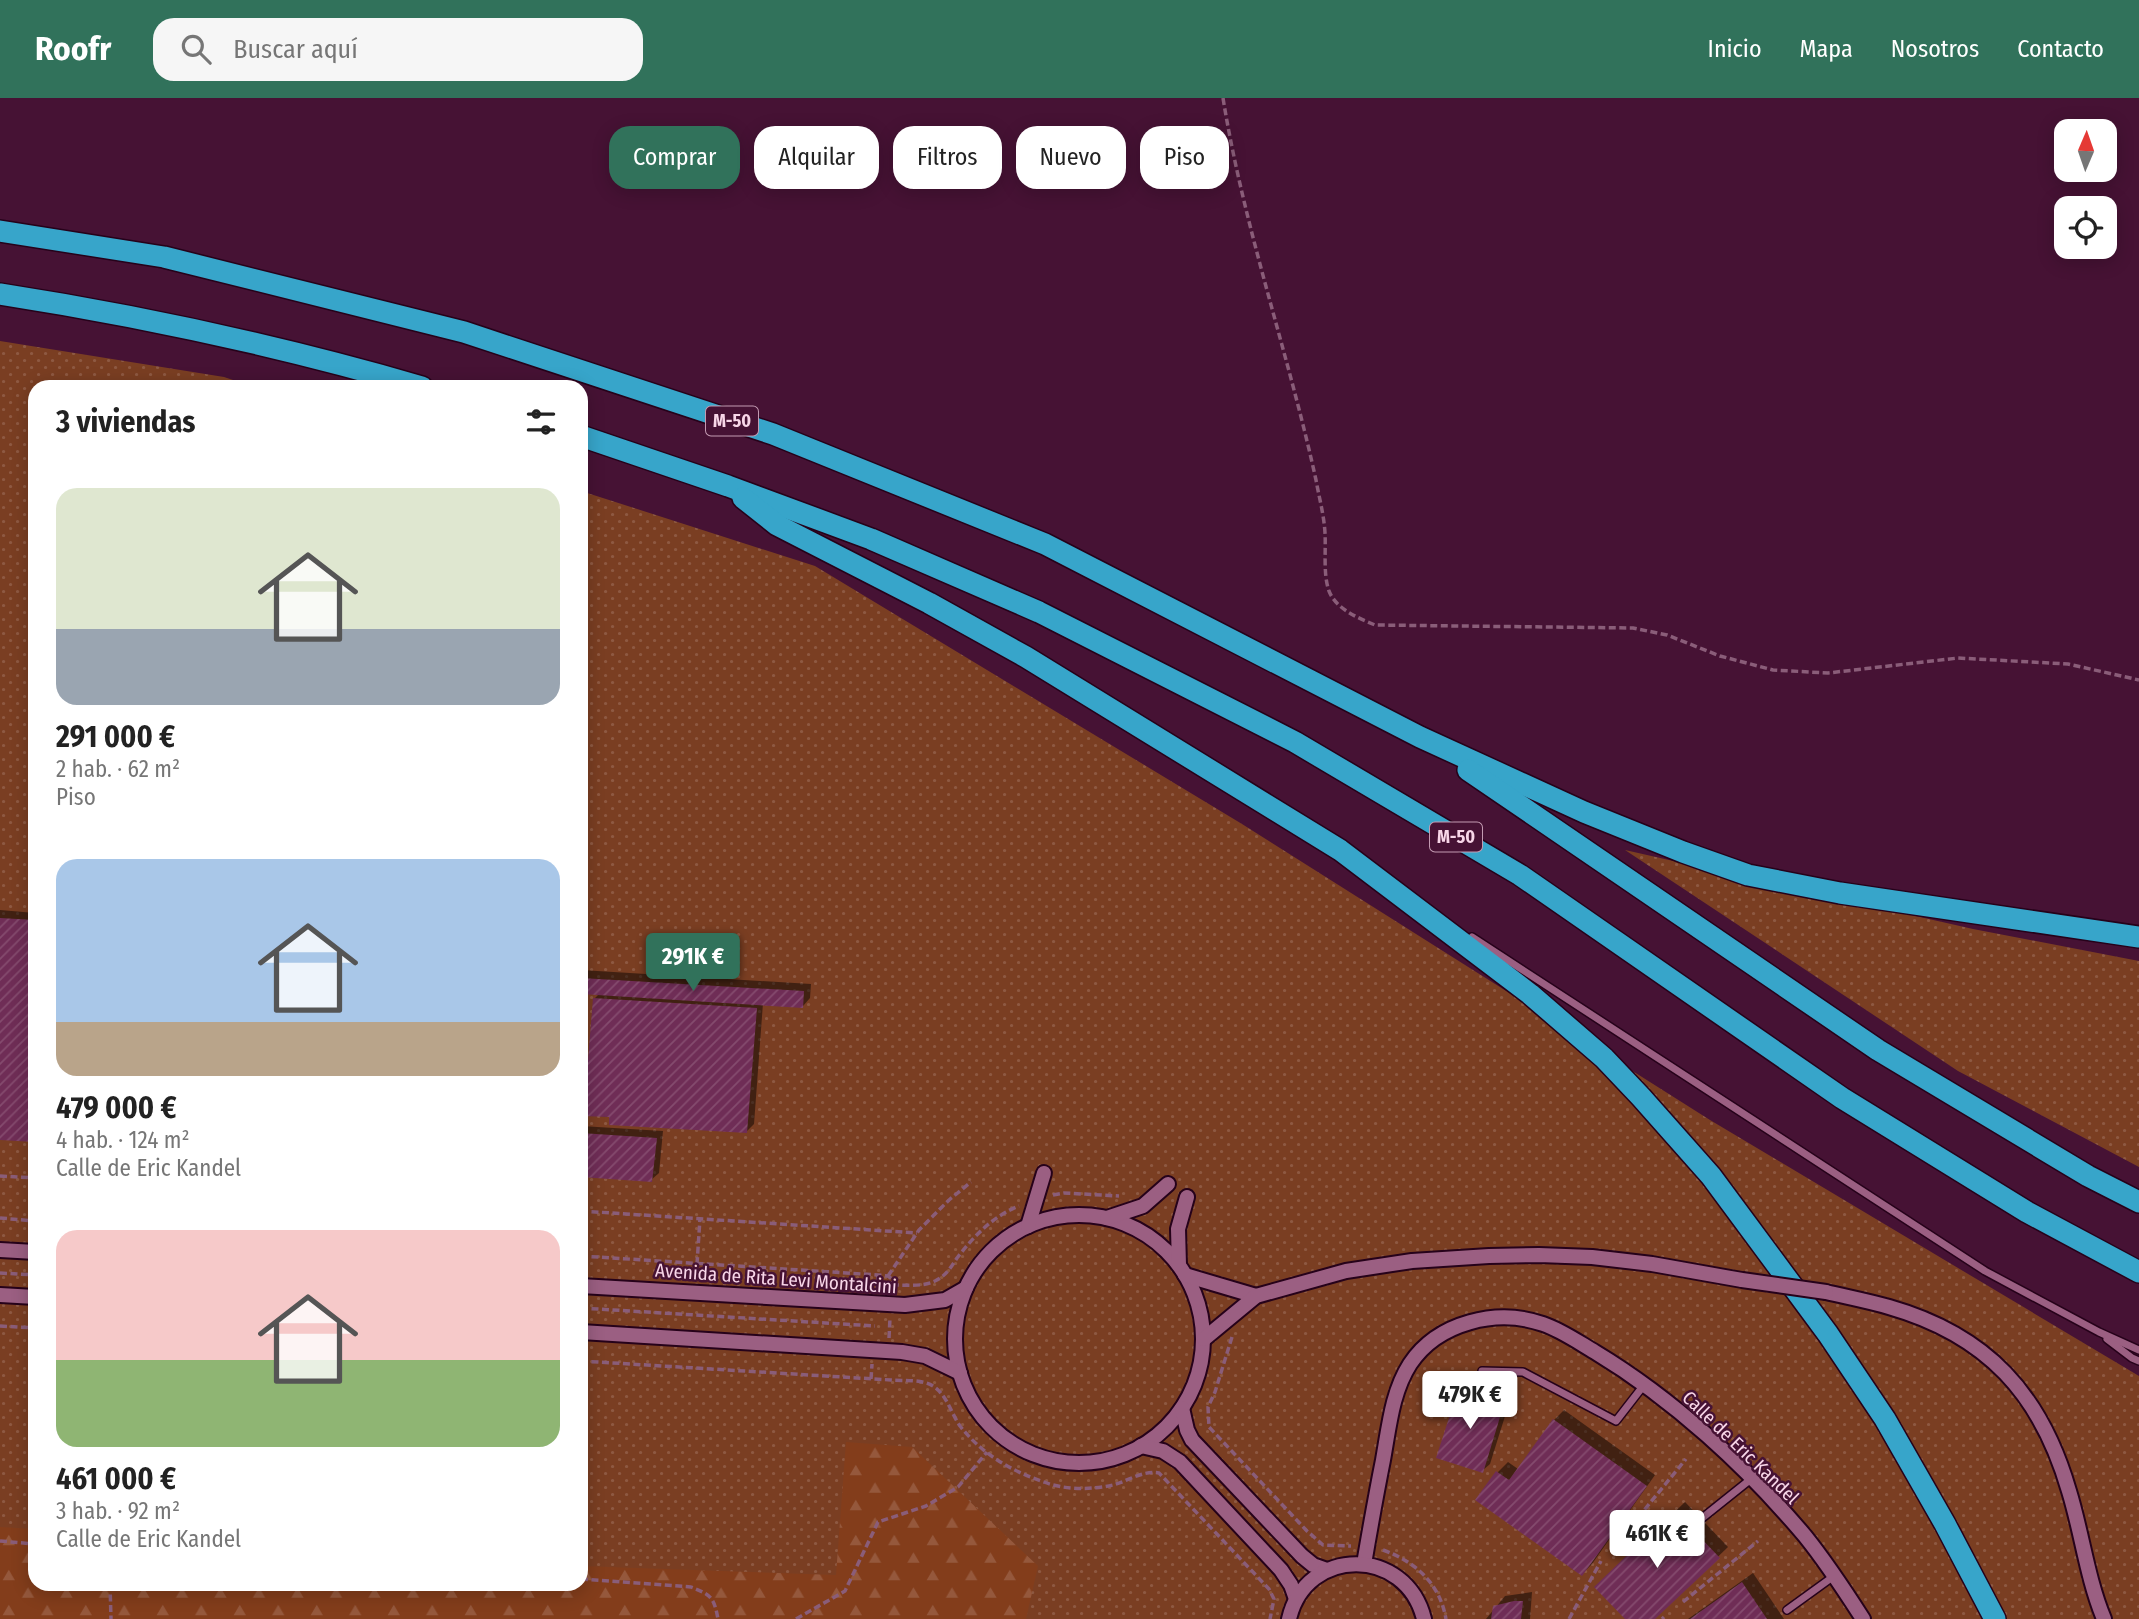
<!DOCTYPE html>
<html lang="es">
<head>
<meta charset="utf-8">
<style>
  body { margin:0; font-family:"Fira Sans Condensed",sans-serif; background:#f6f6f6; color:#222; height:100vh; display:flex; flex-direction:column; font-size:26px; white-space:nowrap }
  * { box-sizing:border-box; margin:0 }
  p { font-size:23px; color:#767676 }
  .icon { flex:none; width:38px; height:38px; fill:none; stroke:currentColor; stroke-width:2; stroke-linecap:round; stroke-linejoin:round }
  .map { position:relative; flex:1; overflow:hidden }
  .side { position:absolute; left:28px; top:282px; width:560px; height:1211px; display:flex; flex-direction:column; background:#fff; border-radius:21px; box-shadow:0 4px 18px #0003 }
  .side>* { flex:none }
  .guide { position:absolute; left:609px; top:28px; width:665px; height:63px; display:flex; gap:14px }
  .needle { width:46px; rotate:2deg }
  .controls { position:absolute; left:2054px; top:21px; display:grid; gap:14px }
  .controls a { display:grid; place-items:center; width:63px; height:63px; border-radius:14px; background:#fff; box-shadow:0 4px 18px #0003; font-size:35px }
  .price { position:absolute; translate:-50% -60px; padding:0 16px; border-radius:7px; background:#fff; color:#222; font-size:23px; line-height:46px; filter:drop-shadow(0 2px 4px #0008) }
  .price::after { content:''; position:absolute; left:50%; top:42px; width:21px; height:16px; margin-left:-10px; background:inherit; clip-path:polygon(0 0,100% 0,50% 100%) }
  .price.current { background:#31725b; color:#fff }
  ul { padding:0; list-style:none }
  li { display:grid; align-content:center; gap:14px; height:371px; padding:0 28px }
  li span { display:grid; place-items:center; height:217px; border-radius:21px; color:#555 }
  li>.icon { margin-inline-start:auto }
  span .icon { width:126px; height:126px; fill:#fffc; stroke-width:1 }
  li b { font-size:30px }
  h2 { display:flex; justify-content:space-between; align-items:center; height:84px; padding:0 28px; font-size:30px }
  .chip { padding:0 24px; border-radius:21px; background:#fff; box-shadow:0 4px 18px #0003; font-size:24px; line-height:63px }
  .chip.current { background:#31725b; color:#fff }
  header { display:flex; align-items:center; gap:42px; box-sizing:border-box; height:98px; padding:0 35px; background:#31725b; color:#fff }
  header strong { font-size:33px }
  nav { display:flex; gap:38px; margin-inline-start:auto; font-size:24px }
  .search { width:490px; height:63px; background:#f6f6f6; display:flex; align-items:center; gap:18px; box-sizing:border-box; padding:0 24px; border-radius:21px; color:#767676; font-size:26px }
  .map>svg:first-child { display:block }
  .grass { fill:url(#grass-dots) }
  .forest { fill:url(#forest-firs) }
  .shadow { fill:#0007 }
  .building { fill:url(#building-hatch) }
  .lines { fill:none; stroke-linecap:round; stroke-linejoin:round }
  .service-casing { stroke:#26021a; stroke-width:10 }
  .minor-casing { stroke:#26021a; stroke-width:18 }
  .motorway-casing { stroke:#26021a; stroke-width:24 }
  .path { stroke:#8a5d79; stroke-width:3.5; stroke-dasharray:7 3.5; stroke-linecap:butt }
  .service { stroke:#9b5f82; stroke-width:7 }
  .minor { stroke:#9b5f82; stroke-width:14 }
  .motorway { stroke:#37a5ca; stroke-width:21 }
  .minor-bridge-casing { stroke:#26021a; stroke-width:18; stroke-linecap:butt }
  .minor-bridge { stroke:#9b5f82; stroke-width:14 }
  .labels { text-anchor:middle; stroke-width:5; stroke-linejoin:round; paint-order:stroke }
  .shield { fill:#461234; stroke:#c39bb2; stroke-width:2 }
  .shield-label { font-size:18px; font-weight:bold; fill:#f8d6e8 }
  .street-label { font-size:19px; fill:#f8d6e8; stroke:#461234 }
</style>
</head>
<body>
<header>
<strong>Roofr</strong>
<div class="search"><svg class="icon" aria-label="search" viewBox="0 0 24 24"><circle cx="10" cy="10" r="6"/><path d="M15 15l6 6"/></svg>Buscar aquí</div>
<nav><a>Inicio</a><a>Mapa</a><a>Nosotros</a><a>Contacto</a></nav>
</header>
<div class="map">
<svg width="2139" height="1521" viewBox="0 0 2139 1521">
  <defs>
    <pattern id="grass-dots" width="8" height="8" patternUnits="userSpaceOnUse" patternTransform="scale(1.75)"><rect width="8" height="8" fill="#7a3e22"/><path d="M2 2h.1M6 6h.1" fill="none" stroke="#8e5942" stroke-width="1.8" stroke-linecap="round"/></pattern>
    <pattern id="forest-firs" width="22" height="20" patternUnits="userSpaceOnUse" patternTransform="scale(1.75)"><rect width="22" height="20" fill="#833d1b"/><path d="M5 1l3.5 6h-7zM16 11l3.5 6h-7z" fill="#95583c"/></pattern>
    <pattern id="building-hatch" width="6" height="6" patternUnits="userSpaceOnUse" patternTransform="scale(1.75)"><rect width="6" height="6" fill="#6f2d56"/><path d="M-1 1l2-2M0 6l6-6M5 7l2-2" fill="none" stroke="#844b6e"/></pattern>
  </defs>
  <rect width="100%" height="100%" fill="#461234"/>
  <g class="grass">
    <polygon points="0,243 224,279 254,289 35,289 35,1486 581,1486 581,393 815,468 1242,726 1710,1022 2139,1278 2139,1521 0,1521"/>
    <polygon points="1625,752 1973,831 2139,863 2139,1069 1958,973"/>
  </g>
  <polygon class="forest" points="846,1344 912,1349 1038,1468 1026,1521 0,1521 0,1429 35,1431 35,1486 581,1486 581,1468 836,1477"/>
  <g class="shadow">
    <polygon points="0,812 35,815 35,1042 0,1040"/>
    <polygon points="581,872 811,886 810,900 803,908 763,905 754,1026 747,1033 581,1016 581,967 589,967 594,901 599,896 581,895"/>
    <polygon points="581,1028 663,1033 659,1075 651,1082 581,1078"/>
    <polygon points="1467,1285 1511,1299 1490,1366 1482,1373 1459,1293"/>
    <polygon points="1564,1312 1655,1377 1592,1466 1582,1476 1478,1402 1498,1374 1508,1364 1518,1371 1554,1322"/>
    <polygon points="1685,1404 1728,1449 1653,1521 1627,1521 1597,1489"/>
    <polygon points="1753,1475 1784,1521 1688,1521"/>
    <polygon points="1532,1494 1530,1521 1486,1521 1505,1498"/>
  </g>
  <g class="building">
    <polygon points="0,820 35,822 35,1044 0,1042"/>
    <polygon points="581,880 804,893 803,910 581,896"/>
    <polygon points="593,900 757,910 747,1035 609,1027 609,1019 581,1018 581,974 587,974"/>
    <polygon points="581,1035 657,1040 652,1084 581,1079"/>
    <polygon points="1458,1292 1504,1306 1483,1375 1436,1360"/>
    <polygon points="1553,1321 1647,1388 1582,1478 1475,1402 1496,1373 1509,1382"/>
    <polygon points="1674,1412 1720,1460 1655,1521 1625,1521 1594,1489"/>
    <polygon points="1742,1484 1767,1521 1690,1521"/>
    <polygon points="1514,1503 1523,1503 1521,1521 1491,1521 1493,1508"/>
  </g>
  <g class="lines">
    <defs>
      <g id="service">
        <polyline points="1472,839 1985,1173 2099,1234 2139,1252"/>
        <polyline points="2107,1241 2132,1260 2139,1263"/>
        <polyline points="1482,1273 1523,1274 1616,1323 1644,1287"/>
        <polyline points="1701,1421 1751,1381"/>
        <polyline points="1787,1512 1834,1478"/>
      </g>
      <g id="minor">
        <circle cx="1079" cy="1241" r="124"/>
        <polyline points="1107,1120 1143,1108 1168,1086"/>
        <polyline points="1028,1128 1044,1075"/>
        <polyline points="0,1152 35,1154"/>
        <polyline points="1179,1167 1178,1131 1187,1099"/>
        <polyline points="1185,1177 1256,1198"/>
        <polyline points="581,1188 905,1207 945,1202 966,1190"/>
        <path d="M1826,1194C1847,1199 1868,1203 1889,1209C1987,1237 2041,1296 2069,1393C2082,1435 2087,1480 2104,1521"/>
        <polyline points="0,1197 35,1199"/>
        <polyline points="581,1234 902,1254 925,1258 960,1275"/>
        <polyline points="1204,1241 1256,1198 1346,1173 1412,1163 1489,1158 1539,1157 1592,1159 1652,1166 1742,1182"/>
        <polyline points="1182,1310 1187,1332 1192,1342 1302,1458 1313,1467 1327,1472"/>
        <polyline points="1141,1348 1163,1353 1180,1364 1281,1472 1291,1487 1296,1501"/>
        <path d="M1364,1466C1370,1431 1376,1397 1383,1362C1389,1329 1392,1294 1410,1266C1438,1224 1497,1210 1543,1226C1561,1232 1578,1244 1595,1254C1673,1301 1746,1368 1805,1438C1826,1464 1845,1493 1863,1521"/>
        <path d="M1289,1521C1306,1448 1406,1448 1424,1521"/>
      </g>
      <g id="motorway">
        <polyline points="0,133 164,159 464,234 773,336 1045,446 1420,639 1584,714 1683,754 1748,777 1840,795 2139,839"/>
        <path d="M0,196C142,218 284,249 422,289"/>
        <polyline points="581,338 728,388 871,441 1039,514 1295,644 1520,777 1842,1000 2027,1114 2139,1174"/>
        <polyline points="743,400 777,427 929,505 1026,559 1340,752 1530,896 1604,960 1641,999 1711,1078 1828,1236 1885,1321 1945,1426 1995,1521"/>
        <polyline points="1468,672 1878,952 2088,1078 2139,1104"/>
      </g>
    </defs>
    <use href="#service" class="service-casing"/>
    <use href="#minor" class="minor-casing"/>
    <use href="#motorway" class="motorway-casing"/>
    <g class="path">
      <path d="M1223,0C1244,130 1288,254 1316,382C1319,399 1324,417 1325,435C1326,453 1323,476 1329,493C1336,511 1358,520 1375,527L1633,530L1667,537L1720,558L1773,572L1828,575L1958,560L2068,566L2139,582"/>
      <polyline points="0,1078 35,1080"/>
      <polyline points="1053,1097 1064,1095 1119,1098"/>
      <polyline points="581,1113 917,1135"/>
      <polyline points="0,1120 35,1123"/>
      <polyline points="581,1158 878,1177 888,1178 892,1181 892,1191"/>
      <polyline points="697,1166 700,1120"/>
      <polyline points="0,1175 35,1177"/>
      <polyline points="888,1178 919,1132 949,1102 971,1084"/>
      <path d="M892,1187C906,1187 923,1189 935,1183C946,1178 951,1169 957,1160C974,1138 993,1118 1019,1108"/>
      <polyline points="877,1192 878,1177"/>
      <polyline points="581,1210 875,1228"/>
      <polyline points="0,1228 35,1230"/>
      <polyline points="1232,1239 1215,1294 1208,1309 1209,1329 1307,1433 1323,1447 1351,1448"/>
      <polyline points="889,1240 890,1220"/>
      <path d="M581,1263L891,1282C904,1283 922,1281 933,1288C947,1297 951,1315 960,1328C982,1356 1011,1373 1044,1384C1064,1392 1091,1392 1113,1387C1128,1383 1143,1372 1159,1375L1269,1491L1274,1501L1270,1521"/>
      <polyline points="871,1281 872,1266"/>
      <polyline points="0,1443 35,1446"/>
      <polyline points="1618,1444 1686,1361"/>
      <path d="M1383,1452C1416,1464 1440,1486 1446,1521"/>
      <path d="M581,1481L691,1489C711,1497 714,1499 718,1521"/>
      <polyline points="110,1486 111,1521"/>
      <polyline points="1683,1504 1758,1443"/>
      <polyline points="796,1521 845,1493 878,1424 926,1408 958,1389 987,1354"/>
      <polyline points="1569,1521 1601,1463"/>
      <polyline points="1662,1521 1664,1519"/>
    </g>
    <use href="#service" class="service"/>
    <use href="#minor" class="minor"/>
    <use href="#motorway" class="motorway"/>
    <defs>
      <polyline id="minor-bridge" points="1742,1182 1826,1194"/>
    </defs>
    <use href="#minor-bridge" class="minor-bridge-casing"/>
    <use href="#minor-bridge" class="minor-bridge"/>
  </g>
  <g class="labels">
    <g class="shield">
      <rect x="706" y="308.5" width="52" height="29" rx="5"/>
      <rect x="1430" y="724.5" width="52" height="29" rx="5"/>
    </g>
    <g class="shield-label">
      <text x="732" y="329">M-50</text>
      <text x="1456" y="745">M-50</text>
    </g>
    <g class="street-label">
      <text transform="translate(776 1180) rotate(4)" y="7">Avenida de Rita Levi Montalcini</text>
      <text transform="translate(1741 1349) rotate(44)" y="7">Calle de Eric Kandel</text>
    </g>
  </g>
</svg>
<div class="controls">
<a><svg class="needle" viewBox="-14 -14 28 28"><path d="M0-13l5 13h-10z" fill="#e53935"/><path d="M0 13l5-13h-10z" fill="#767676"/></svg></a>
<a><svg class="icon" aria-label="locate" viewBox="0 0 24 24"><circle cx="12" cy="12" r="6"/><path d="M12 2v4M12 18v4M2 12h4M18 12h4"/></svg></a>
</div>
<b class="price current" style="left:693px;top:895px">291K €</b>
<b class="price" style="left:1470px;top:1333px">479K €</b>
<b class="price" style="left:1657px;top:1472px">461K €</b>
<div class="guide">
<a class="chip current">Comprar</a>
<a class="chip">Alquilar</a>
<a class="chip">Filtros</a>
<a class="chip">Nuevo</a>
<a class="chip">Piso</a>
</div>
<section class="side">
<h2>3 viviendas<svg class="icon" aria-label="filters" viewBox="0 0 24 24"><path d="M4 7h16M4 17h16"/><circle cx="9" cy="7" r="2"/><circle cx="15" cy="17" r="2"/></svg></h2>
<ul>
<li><span style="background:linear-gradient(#dfe7d0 65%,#9aa5b1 0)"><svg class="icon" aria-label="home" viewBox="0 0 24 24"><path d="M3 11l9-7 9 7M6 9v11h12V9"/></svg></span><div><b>291 000 €</b><p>2 hab. · 62 m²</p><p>Piso</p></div></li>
<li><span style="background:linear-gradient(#a9c7e8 75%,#b9a48a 0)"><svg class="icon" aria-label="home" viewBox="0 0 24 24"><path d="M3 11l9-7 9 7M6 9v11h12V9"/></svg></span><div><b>479 000 €</b><p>4 hab. · 124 m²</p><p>Calle de Eric Kandel</p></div></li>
<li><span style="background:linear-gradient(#f6c9c9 60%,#8fb573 0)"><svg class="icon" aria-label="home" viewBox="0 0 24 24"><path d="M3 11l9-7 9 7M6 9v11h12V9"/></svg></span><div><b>461 000 €</b><p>3 hab. · 92 m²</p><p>Calle de Eric Kandel</p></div></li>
</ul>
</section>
</div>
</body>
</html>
